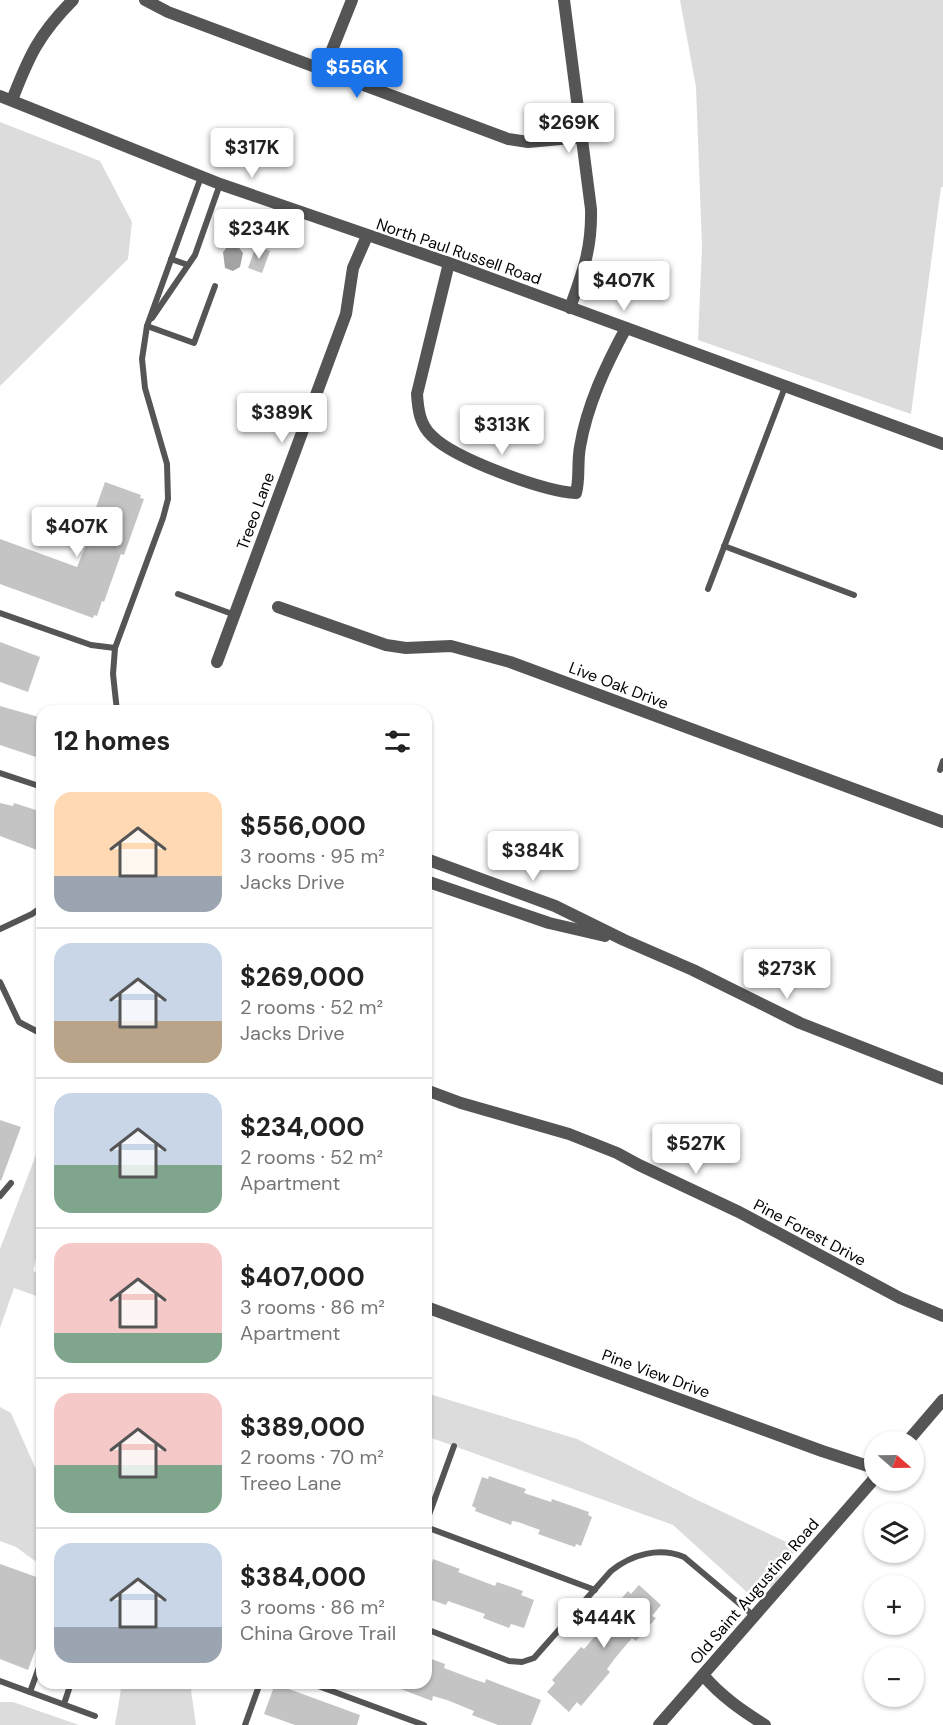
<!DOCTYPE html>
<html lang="en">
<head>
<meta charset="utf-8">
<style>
  body { margin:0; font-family:"DM Sans",sans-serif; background:#f2f2f2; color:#222; height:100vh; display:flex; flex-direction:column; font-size:22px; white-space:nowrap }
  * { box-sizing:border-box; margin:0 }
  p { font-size:20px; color:#767676 }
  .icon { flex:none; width:33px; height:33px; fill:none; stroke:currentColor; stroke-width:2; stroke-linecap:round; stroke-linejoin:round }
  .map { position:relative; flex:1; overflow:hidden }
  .sheet { position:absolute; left:36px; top:705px; width:396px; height:984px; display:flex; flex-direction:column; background:#fff; border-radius:18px; box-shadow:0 2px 4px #0004 }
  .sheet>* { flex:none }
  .needle { width:39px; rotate:110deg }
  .tools { position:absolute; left:864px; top:1431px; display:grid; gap:12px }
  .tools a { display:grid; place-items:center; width:60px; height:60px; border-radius:50%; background:#fff; box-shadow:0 2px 4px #0004; font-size:30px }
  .price { position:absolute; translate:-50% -51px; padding:0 14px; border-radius:6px; background:#fff; color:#222; font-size:20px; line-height:39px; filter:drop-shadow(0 2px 3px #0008) }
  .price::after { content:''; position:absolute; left:50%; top:36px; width:18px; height:14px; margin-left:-9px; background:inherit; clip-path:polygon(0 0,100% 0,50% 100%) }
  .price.current { background:#1a73e8; color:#fff }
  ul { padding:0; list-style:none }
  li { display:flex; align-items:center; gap:18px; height:150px; padding:0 18px }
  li+li { border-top:2px solid #e0e0e0 }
  li span { display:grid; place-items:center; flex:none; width:168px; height:120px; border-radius:18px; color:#555 }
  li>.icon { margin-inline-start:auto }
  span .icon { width:72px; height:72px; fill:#fffc; stroke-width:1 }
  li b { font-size:26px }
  h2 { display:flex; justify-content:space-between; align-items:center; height:72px; padding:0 18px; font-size:26px }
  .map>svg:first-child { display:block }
  .green { fill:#dcdcdc }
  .water { fill:#a3a3a3 }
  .building { fill:#c4c4c4 }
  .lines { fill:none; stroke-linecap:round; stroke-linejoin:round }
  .service { stroke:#555; stroke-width:6 }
  .minor { stroke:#555; stroke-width:12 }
  .tertiary { stroke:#555; stroke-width:12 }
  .labels { text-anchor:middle; stroke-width:5; stroke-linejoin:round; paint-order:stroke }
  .street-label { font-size:16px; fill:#000; stroke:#fff }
</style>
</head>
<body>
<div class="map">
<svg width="943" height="1725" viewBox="0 0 943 1725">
  <rect width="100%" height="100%" fill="#fff"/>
  <g class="green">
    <polygon points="680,0 943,0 943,187 941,187 911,414 698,340 702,247 696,87"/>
    <polygon points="0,122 100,161 132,222 128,259 0,386"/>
    <polygon points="42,1139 42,1234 33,1271 42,1275 42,1298 14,1288 0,1328 0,1249"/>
    <polygon points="426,1393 577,1439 693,1498 797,1547 774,1586 749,1594 673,1525 426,1436"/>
    <polygon points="0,1407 11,1413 42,1483 42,1566 16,1547 0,1541"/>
    <polygon points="122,1683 190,1683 196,1725 115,1725"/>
    <polygon points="0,1702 13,1702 79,1725 0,1725"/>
  </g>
  <polygon class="water" points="229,245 237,245 243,253 240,267 233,271 225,268 223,252"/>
  <g class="building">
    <polygon points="256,246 270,251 262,273 248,268"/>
    <polygon points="105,482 141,495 140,498 144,499 124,555 121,554 104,602 102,601 97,616 94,615 93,618 0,584 0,539 77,567 86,545 83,544"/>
    <polygon points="0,642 40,657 28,692 0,682"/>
    <polygon points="0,706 42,718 42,759 0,745"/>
    <polygon points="0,803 13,806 14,803 42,812 42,846 39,845 37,850 0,836"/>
    <polygon points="0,1120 21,1127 1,1181 0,1180"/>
    <polygon points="489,1476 526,1489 524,1493 551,1502 552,1499 589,1512 588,1515 592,1517 581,1546 576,1544 575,1547 538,1534 540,1530 518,1522 512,1521 511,1525 475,1511 476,1508 472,1506 482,1477 488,1479"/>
    <polygon points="433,1559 460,1569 458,1572 495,1586 497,1582 523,1591 521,1595 534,1600 524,1628 511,1624 509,1628 483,1618 485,1614 448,1601 446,1605 426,1598 426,1561 432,1563"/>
    <polygon points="0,1564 42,1579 42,1632 28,1670 0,1659"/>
    <polygon points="639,1585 661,1605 652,1616 656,1618 636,1641 632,1638 616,1657 607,1669 610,1672 581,1706 577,1702 569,1712 547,1692 555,1683 552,1680 581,1647 584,1649 603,1627 611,1617 608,1614 628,1591 631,1594"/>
    <polygon points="426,1657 445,1664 444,1668 473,1679 485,1683 486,1679 541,1700 531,1725 498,1725 472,1715 474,1711 447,1700 433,1696 432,1701 388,1684 426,1683"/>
    <polygon points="275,1684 360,1715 357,1725 295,1725 264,1714"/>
  </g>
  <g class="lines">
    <g class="service">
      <polyline points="171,259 188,265"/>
      <polyline points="152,318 195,255 220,184"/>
      <polyline points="147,326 194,343 215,286"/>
      <polyline points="724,546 854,595"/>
      <polyline points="708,589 785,387"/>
      <polyline points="178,594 235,615"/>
      <polyline points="0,613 91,645 115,648"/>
      <polyline points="117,711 113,674 115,648 163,518 168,499 167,464 145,388 142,359 147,326 201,177"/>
      <polyline points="940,770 943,761"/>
      <polyline points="0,773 42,787"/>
      <polyline points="0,929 32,914 42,907"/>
      <polyline points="0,982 19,1022 42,1034"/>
      <polyline points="0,1196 11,1183"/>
      <polyline points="426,1523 454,1446"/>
      <polyline points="426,1527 595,1590"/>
      <path d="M426,1629L509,1661L522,1662L534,1658L611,1571C632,1554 659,1547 684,1557L754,1616"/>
      <polyline points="0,1681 95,1716"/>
      <polyline points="310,1683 424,1725"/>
      <polyline points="30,1692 42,1659"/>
      <polyline points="64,1704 71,1683"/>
      <polyline points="245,1725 260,1683"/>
    </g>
    <g class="minor">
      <polyline points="145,0 168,12 508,139 528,142 582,137"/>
      <path d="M564,0L591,209C592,249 583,271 570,308"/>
      <polyline points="324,70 352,0"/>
      <path d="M12,100C29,56 39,34 73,0"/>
      <path d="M449,263L417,394C418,410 420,425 432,436C455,459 543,491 576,493C580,478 577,463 580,447C587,405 606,365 626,328"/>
      <polyline points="278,607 386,645 406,648 451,646 510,662 943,822"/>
      <polyline points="217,662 346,314 353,268 367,236"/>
      <polyline points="426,859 555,906 624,940 693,970 800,1023 943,1079"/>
      <polyline points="426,881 549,923 605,936"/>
      <polyline points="426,1090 461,1103 569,1134 617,1153 639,1165 739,1212 900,1298 943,1316"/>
      <polyline points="426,1307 822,1451 874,1468"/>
    </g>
    <g class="tertiary">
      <polyline points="0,96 220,184 449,263 943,444"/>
      <polyline points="907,1442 943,1400"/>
      <path d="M703,1675C721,1696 741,1710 765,1725"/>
      <polyline points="659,1725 874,1479"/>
    </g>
  </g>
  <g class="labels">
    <g class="street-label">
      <text transform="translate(459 251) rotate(19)" y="6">North Paul Russell Road</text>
      <text transform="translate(255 511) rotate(-70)" y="6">Treeo Lane</text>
      <text transform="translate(619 685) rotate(21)" y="6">Live Oak Drive</text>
      <text transform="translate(810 1232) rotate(28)" y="6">Pine Forest Drive</text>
      <text transform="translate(656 1373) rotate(20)" y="6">Pine View Drive</text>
      <text transform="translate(754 1591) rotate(-49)" y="6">Old Saint Augustine Road</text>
    </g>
  </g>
</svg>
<div class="tools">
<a><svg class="needle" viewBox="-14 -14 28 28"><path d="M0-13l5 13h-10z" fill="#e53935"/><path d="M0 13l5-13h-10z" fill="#767676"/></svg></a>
<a><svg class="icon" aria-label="layers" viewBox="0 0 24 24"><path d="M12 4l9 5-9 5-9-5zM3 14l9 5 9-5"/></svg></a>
<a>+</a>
<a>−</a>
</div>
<b class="price current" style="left:357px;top:99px">$556K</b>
<b class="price" style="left:569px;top:154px">$269K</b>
<b class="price" style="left:252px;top:179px">$317K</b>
<b class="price" style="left:259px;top:260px">$234K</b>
<b class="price" style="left:624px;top:312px">$407K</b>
<b class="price" style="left:282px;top:444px">$389K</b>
<b class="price" style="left:502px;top:456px">$313K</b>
<b class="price" style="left:77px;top:558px">$407K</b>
<b class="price" style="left:533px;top:882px">$384K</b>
<b class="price" style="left:787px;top:1000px">$273K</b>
<b class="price" style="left:696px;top:1175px">$527K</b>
<b class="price" style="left:604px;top:1649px">$444K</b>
<section class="sheet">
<h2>12 homes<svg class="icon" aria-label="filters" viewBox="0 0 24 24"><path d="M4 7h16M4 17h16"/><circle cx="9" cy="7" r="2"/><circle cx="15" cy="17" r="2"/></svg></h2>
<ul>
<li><span style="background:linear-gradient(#ffd9b3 70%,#9aa5b1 0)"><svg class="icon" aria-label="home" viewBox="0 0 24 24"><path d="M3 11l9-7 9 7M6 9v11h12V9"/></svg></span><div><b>$556,000</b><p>3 rooms · 95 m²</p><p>Jacks Drive</p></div></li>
<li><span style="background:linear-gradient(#c9d6e8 65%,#b9a48a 0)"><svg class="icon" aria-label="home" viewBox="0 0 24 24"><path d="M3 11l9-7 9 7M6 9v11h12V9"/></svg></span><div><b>$269,000</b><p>2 rooms · 52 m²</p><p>Jacks Drive</p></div></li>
<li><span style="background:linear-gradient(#c9d6e8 60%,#7fa58c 0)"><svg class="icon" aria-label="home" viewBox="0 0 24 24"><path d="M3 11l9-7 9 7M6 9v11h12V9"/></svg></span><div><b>$234,000</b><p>2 rooms · 52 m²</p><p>Apartment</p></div></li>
<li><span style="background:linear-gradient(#f6c9c9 75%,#7fa58c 0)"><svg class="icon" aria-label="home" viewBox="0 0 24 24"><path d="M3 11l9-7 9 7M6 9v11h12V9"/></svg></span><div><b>$407,000</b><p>3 rooms · 86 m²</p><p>Apartment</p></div></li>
<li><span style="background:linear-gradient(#f6c9c9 60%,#7fa58c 0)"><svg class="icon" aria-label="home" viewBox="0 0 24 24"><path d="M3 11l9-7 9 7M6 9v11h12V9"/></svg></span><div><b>$389,000</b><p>2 rooms · 70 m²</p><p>Treeo Lane</p></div></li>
<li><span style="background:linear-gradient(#c9d6e8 70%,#9aa5b1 0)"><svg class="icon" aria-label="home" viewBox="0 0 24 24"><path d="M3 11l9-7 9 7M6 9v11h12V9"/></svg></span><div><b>$384,000</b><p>3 rooms · 86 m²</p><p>China Grove Trail</p></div></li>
</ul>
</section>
</div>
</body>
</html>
